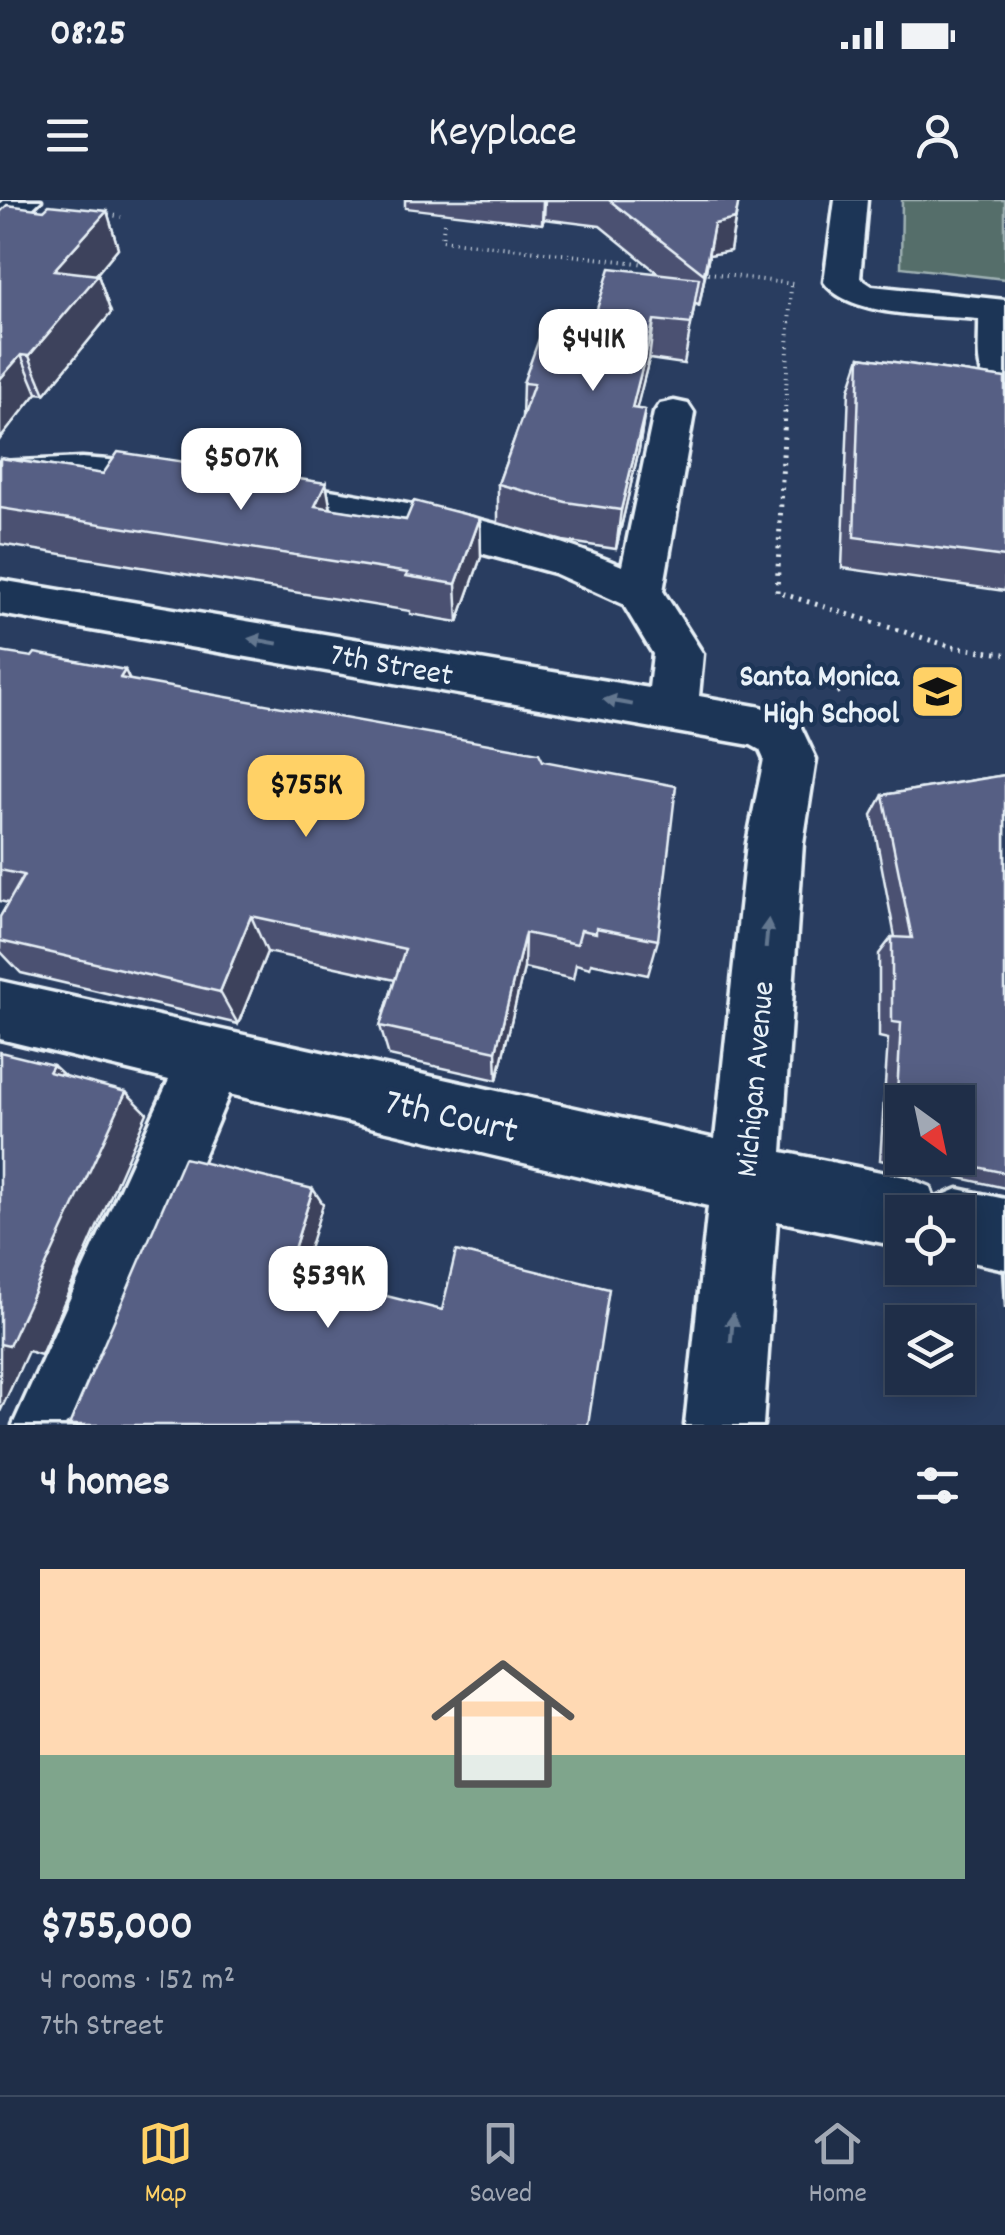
<!DOCTYPE html>
<html lang="en">
<head>
<meta charset="utf-8">
<style>
  body { margin:0; font-family:Dekko,sans-serif; background:#2c3a52; color:#f1f3f6; height:100vh; display:flex; flex-direction:column; font-size:38px; white-space:nowrap }
  * { box-sizing:border-box; margin:0 }
  p { font-size:32px; color:#a1a8b4 }
  .icon { flex:none; width:55px; height:55px; fill:none; stroke:currentColor; stroke-width:2; stroke-linecap:round; stroke-linejoin:round }
  .map { position:relative; height:1225px; overflow:hidden }
  .panel { display:flex; flex-direction:column; background:#1f2e48; flex:1 }
  .panel>* { flex:none }
  .needle { width:65px; rotate:147deg }
  .fabs { position:absolute; left:885px; top:885px; display:grid; gap:20px }
  .fabs a { display:grid; place-items:center; width:90px; height:90px; border-radius:0px; background:#1f2e48; box-shadow:0 5px 25px #0003,0 0 0 2px #3c4a60; font-size:50px }
  .price { position:absolute; translate:-50% -85px; padding:0 22px; border-radius:20px; background:#fff; color:#222; font-size:32px; line-height:65px; filter:drop-shadow(0 2px 5px #0008) }
  .price::after { content:''; position:absolute; left:50%; top:60px; width:30px; height:22px; margin-left:-15px; background:inherit; clip-path:polygon(0 0,100% 0,50% 100%) }
  .price.current { background:#ffd166; color:#111 }
  ul { padding:0; list-style:none }
  li { display:grid; align-content:center; gap:20px; height:530px; padding:0 40px }
  li span { display:grid; place-items:center; height:310px; border-radius:0px; color:#555 }
  li>.icon { margin-inline-start:auto }
  span .icon { width:180px; height:180px; fill:#fffc; stroke-width:1 }
  li b { font-size:42px }
  h2 { display:flex; justify-content:space-between; align-items:center; height:120px; padding:0 40px; font-size:42px }
  .status { display:flex; justify-content:space-between; align-items:center; height:70px; padding:0 50px; background:#1f2e48; direction:ltr }
  .status svg { height:28px; fill:currentColor }
  header { display:flex; justify-content:space-between; align-items:center; height:130px; padding:0 40px; background:#1f2e48; font-size:45px; font-weight:600 }
  .menu { display:flex; justify-content:space-around; align-items:center; height:140px; border-top:2px solid #3c4a60; background:#1f2e48; font-size:28px; color:#a1a8b4 }
  .menu a { display:grid; justify-items:center; gap:5px }
  .menu .current { color:#ffd166 }
  .map>svg:first-child { display:block }
  .green { fill:#546e6b; stroke:#9eb0b2; stroke-width:2.5 }
  .lines { fill:none; stroke-linecap:round; stroke-linejoin:round }
  .minor-casing { stroke:#e8f1f8; stroke-width:7 }
  .major-casing { stroke:#e8f1f8; stroke-width:7 }
  .path-far2 { stroke:#e8f1f8; stroke-width:4; stroke-dasharray:1 5; stroke-linecap:butt }
  .path-far1 { stroke:#e8f1f8; stroke-width:5; stroke-dasharray:2.5 6; stroke-linecap:butt }
  .path { stroke:#e8f1f8; stroke-width:6; stroke-dasharray:2.5 8; stroke-linecap:butt }
  .minor { fill:#1d3557; fill-rule:evenodd }
  .major { fill:#1d3557; fill-rule:evenodd }
  .wall { fill:#4b5172; stroke:#e8f1f8; stroke-width:2.5; fill-rule:evenodd }
  .shaded-wall { fill:#3d425c; stroke:#e8f1f8; stroke-width:2.5 }
  .building { fill:#575e84; stroke:#e8f1f8; stroke-width:2.5 }
  .oneway { fill:#64778f }
  .labels { text-anchor:middle; stroke-width:9; stroke-linejoin:round; paint-order:stroke }
  .street-label { font-size:32px; fill:#e8f1f8; stroke:#1d3557 }
  .poi-label { font-size:32px; font-weight:bold; fill:#e8f1f8; stroke:#1d3557; text-anchor:end }
  .near-street-label { font-size:38px; fill:#e8f1f8; stroke:#1d3557 }
</style>
</head>
<body>
<div class="status"><b>08:25</b><svg viewBox="0 0 49 12"><path d="M0 12V9h3v3zM5 12V6h3v6zM10 12V3h3v9zM15 12V0h3v12zM26 1h20v11H26zM47 4h2v5h-2z"/></svg></div>
<header><svg class="icon" aria-label="menu" viewBox="0 0 24 24"><path d="M4 6h16M4 12h16M4 18h16"/></svg>Keyplace<svg class="icon" aria-label="person" viewBox="0 0 24 24"><circle cx="12" cy="8" r="4"/><path d="M4 21q1-7 8-7t8 7"/></svg></header>
<div class="map">
<svg width="1005" height="1225" viewBox="0 0 1005 1225">
  <rect width="100%" height="100%" fill="#293d60"/>
  <filter id="ink" filterUnits="userSpaceOnUse"><feTurbulence type="fractalNoise" baseFrequency=".01" numOctaves="2"/><feDisplacementMap in="SourceGraphic" scale="20" xChannelSelector="R" yChannelSelector="G"/><feConvolveMatrix kernelMatrix="1 2 1 2 8 2 1 2 1" color-interpolation-filters="sRGB"/></filter>
  <g filter="url(#ink)">
    <polygon class="green" points="902,0 1005,0 1005,79 901,67"/>
    <g class="lines">
      <defs>
        <g id="minor">
          <path d="M835,0H867L860,78L872,86L1005,100V193C971,184 980,148 979,119C938,115 849,118 824,82Z"/>
          <path d="M674,201L688,204L694,213L663,391L703,454L699,496L761,507L799,523L816,559L803,643L782,952L905,977L930,987L934,999L958,989L1005,999V1069L958,1059V1012H902V1047L777,1021L763,1225H685L708,1006L229,894L91,1225H13L169,880L0,839V781L715,939L747,643L764,559L760,550L751,545L0,414V380L649,488L653,454L623,404L554,373L385,327L256,306L241,302L235,292L241,282L256,278C377,297 509,318 622,366L654,213L660,204Z"/>
          <polygon points="82,258 176,265 191,269 197,279 191,289 176,293 82,284 0,288 0,262"/>
        </g>
        <polygon id="major" points="5,0 41,0 12,27 0,30 0,4"/>
      </defs>
      <use href="#minor" class="minor-casing"/>
      <use href="#major" class="major-casing"/>
      <g class="path-far2">
        <polyline points="103,13 121,17"/>
        <polyline points="444,23 442,40 655,65"/>
        <polyline points="702,72 793,84"/>
        <polyline points="785,213 791,84"/>
      </g>
      <polyline class="path-far1" points="785,211 777,392 952,447 1005,454"/>
      <polyline class="path" points="837,492 863,479"/>
      <use href="#minor" class="minor"/>
      <use href="#major" class="major"/>
    </g>
    <g class="wall">
      <polygon points="405,0 739,0 730,51 709,55 699,106 695,103 684,164 649,159 636,209 645,210 639,249 616,349 563,341 498,323 498,284 522,218 523,183 589,134 659,74 600,26 544,19 542,24 405,8"/>
      <polygon points="44,10 107,11 118,48 96,75 98,75 111,113 45,194 37,193 0,239 0,12"/>
      <polygon points="860,157 1005,178 1005,391 842,368 849,190"/>
      <polygon points="0,258 103,274 326,283 331,309 406,320 480,318 481,357 458,422 410,414 410,411 0,344"/>
      <polygon points="0,452 129,480 658,740 648,775 591,763 590,768 576,764 573,779 524,768 497,880 389,856 380,826 395,780 267,752 238,824 21,773 0,751 0,717 8,703 0,701"/>
      <path d="M1005,575V988L880,960L888,839L879,837V754L892,737H895L872,615L883,595ZM902,902L958,958H902Z"/>
      <polygon points="1003,1072 1005,1072 1005,1108"/>
    </g>
    <g class="shaded-wall">
      <polygon points="543,0 545,0 544,19 542,24"/>
      <polygon points="107,11 118,48 68,108 54,70"/>
      <polygon points="735,19 730,51 709,55 699,106 714,24"/>
      <polygon points="98,75 111,113 45,194 29,156"/>
      <polygon points="654,120 649,159 627,247 632,208"/>
      <polygon points="21,155 37,193 0,239 0,179"/>
      <polygon points="645,210 639,249 616,349 621,310"/>
      <polygon points="326,283 333,322 315,306"/>
      <polygon points="480,318 481,357 458,422 456,384"/>
      <polygon points="125,470 145,513 120,478"/>
      <polygon points="251,716 267,752 238,824 220,792"/>
      <polygon points="525,733 524,768 497,880 496,851"/>
      <polygon points="53,865 78,888 49,872"/>
      <polygon points="126,892 147,913 41,1155 28,1151 0,1212 0,1144"/>
      <polygon points="313,989 323,1004 299,1082 287,1071"/>
    </g>
    <g class="building">
      <polygon points="609,0 739,0 735,19 714,24 704,74"/>
      <polygon points="7,5 44,10 49,5 107,11 54,70 98,75 29,156 21,155 0,179 0,12"/>
      <polygon points="610,68 699,78 691,124 654,120 632,208 645,210 621,310 566,302 498,284 534,184 523,183 543,128 589,134"/>
      <polygon points="860,157 1005,178 1005,357 854,337"/>
      <polygon points="118,252 326,283 315,306 406,320 414,301 480,318 456,384 406,376 408,373 0,308 0,258 103,274"/>
      <polygon points="0,452 32,457 35,453 125,470 120,478 539,553 543,561 676,586 658,740 596,728 596,733 581,730 577,744 525,733 496,851 380,826 405,749 251,716 220,792 0,741 0,717 24,675 0,670"/>
      <polygon points="1005,575 1005,973 937,958 958,958 958,902 902,902 902,950 894,948 901,823 892,822 892,737 912,738 883,595"/>
      <polygon points="0,852 53,865 49,872 126,892 9,1146 0,1144"/>
      <polygon points="184,958 313,989 287,1071 442,1110 456,1051 609,1089 588,1225 66,1225 70,1223"/>
    </g>
    <defs><path id="oneway-solid" d="M-6-.8H1V-3.2L6.5 0L1 3.2V.8H-6Z" transform="scale(2.5)"/></defs>
    <g class="oneway">
      <use href="#oneway-solid" transform="translate(263 441) rotate(-170)"/>
      <use href="#oneway-solid" transform="translate(618 502) rotate(-170)"/>
      <use href="#oneway-solid" transform="translate(767 734) rotate(-85)"/>
      <use href="#oneway-solid" transform="translate(732 1128) rotate(-85)"/>
    </g>
  </g>
  <defs>
    <symbol id="school-square" viewBox="-11 -11 22 22"><rect x="-9" y="-9" width="18" height="18" rx="4" fill="#ffd166" stroke="#1d3557"/><path d="M0-5L7-2L0 1L-7-2ZM-4 1L0 2.5L4 1V4Q0 6-4 4Z" fill="#111"/></symbol>
  </defs>
  <g fill-rule="evenodd">
    <use href="#school-square" x="906" y="460" width="63" height="63"/>
  </g>
  <g class="labels">
    <g class="street-label">
      <text transform="translate(392 463) rotate(10)" y="11">7th Street</text>
      <text transform="translate(753 879) rotate(-85)" y="11">Michigan Avenue</text>
    </g>
    <g class="poi-label">
      <text x="899" y="485">Santa Monica<tspan x="899" dy="37">High School</tspan></text>
    </g>
    <g class="near-street-label">
      <text transform="translate(452 914) rotate(13)" y="13">7th Court</text>
    </g>
  </g>
</svg>
<div class="fabs">
<a><svg class="needle" viewBox="-14 -14 28 28"><path d="M0-13l5 13h-10z" fill="#e53935"/><path d="M0 13l5-13h-10z" fill="#a1a8b4"/></svg></a>
<a><svg class="icon" aria-label="locate" viewBox="0 0 24 24"><circle cx="12" cy="12" r="6"/><path d="M12 2v4M12 18v4M2 12h4M18 12h4"/></svg></a>
<a><svg class="icon" aria-label="layers" viewBox="0 0 24 24"><path d="M12 4l9 5-9 5-9-5zM3 14l9 5 9-5"/></svg></a>
</div>
<b class="price" style="left:593px;top:194px">$441K</b>
<b class="price" style="left:241px;top:313px">$507K</b>
<b class="price current" style="left:306px;top:640px">$755K</b>
<b class="price" style="left:328px;top:1131px">$539K</b>
</div>
<section class="panel">
<h2>4 homes<svg class="icon" aria-label="filters" viewBox="0 0 24 24"><path d="M4 7h16M4 17h16"/><circle cx="9" cy="7" r="2"/><circle cx="15" cy="17" r="2"/></svg></h2>
<ul>
<li><span style="background:linear-gradient(#ffd9b3 60%,#7fa58c 0)"><svg class="icon" aria-label="home" viewBox="0 0 24 24"><path d="M3 11l9-7 9 7M6 9v11h12V9"/></svg></span><div><b>$755,000</b><p>4 rooms · 152 m²</p><p>7th Street</p></div></li>
</ul>
</section>
<nav class="menu">
<a class="current"><svg class="icon" aria-label="map" viewBox="0 0 24 24"><path d="M3 6l6-2 6 2 6-2v14l-6 2-6-2-6 2zM9 4v14M15 6v14"/></svg>Map</a>
<a><svg class="icon" aria-label="saved" viewBox="0 0 24 24"><path d="M7 4h10v16l-5-4-5 4z"/></svg>Saved</a>
<a><svg class="icon" aria-label="home" viewBox="0 0 24 24"><path d="M3 11l9-7 9 7M6 9v11h12V9"/></svg>Home</a>
</nav>
</body>
</html>
